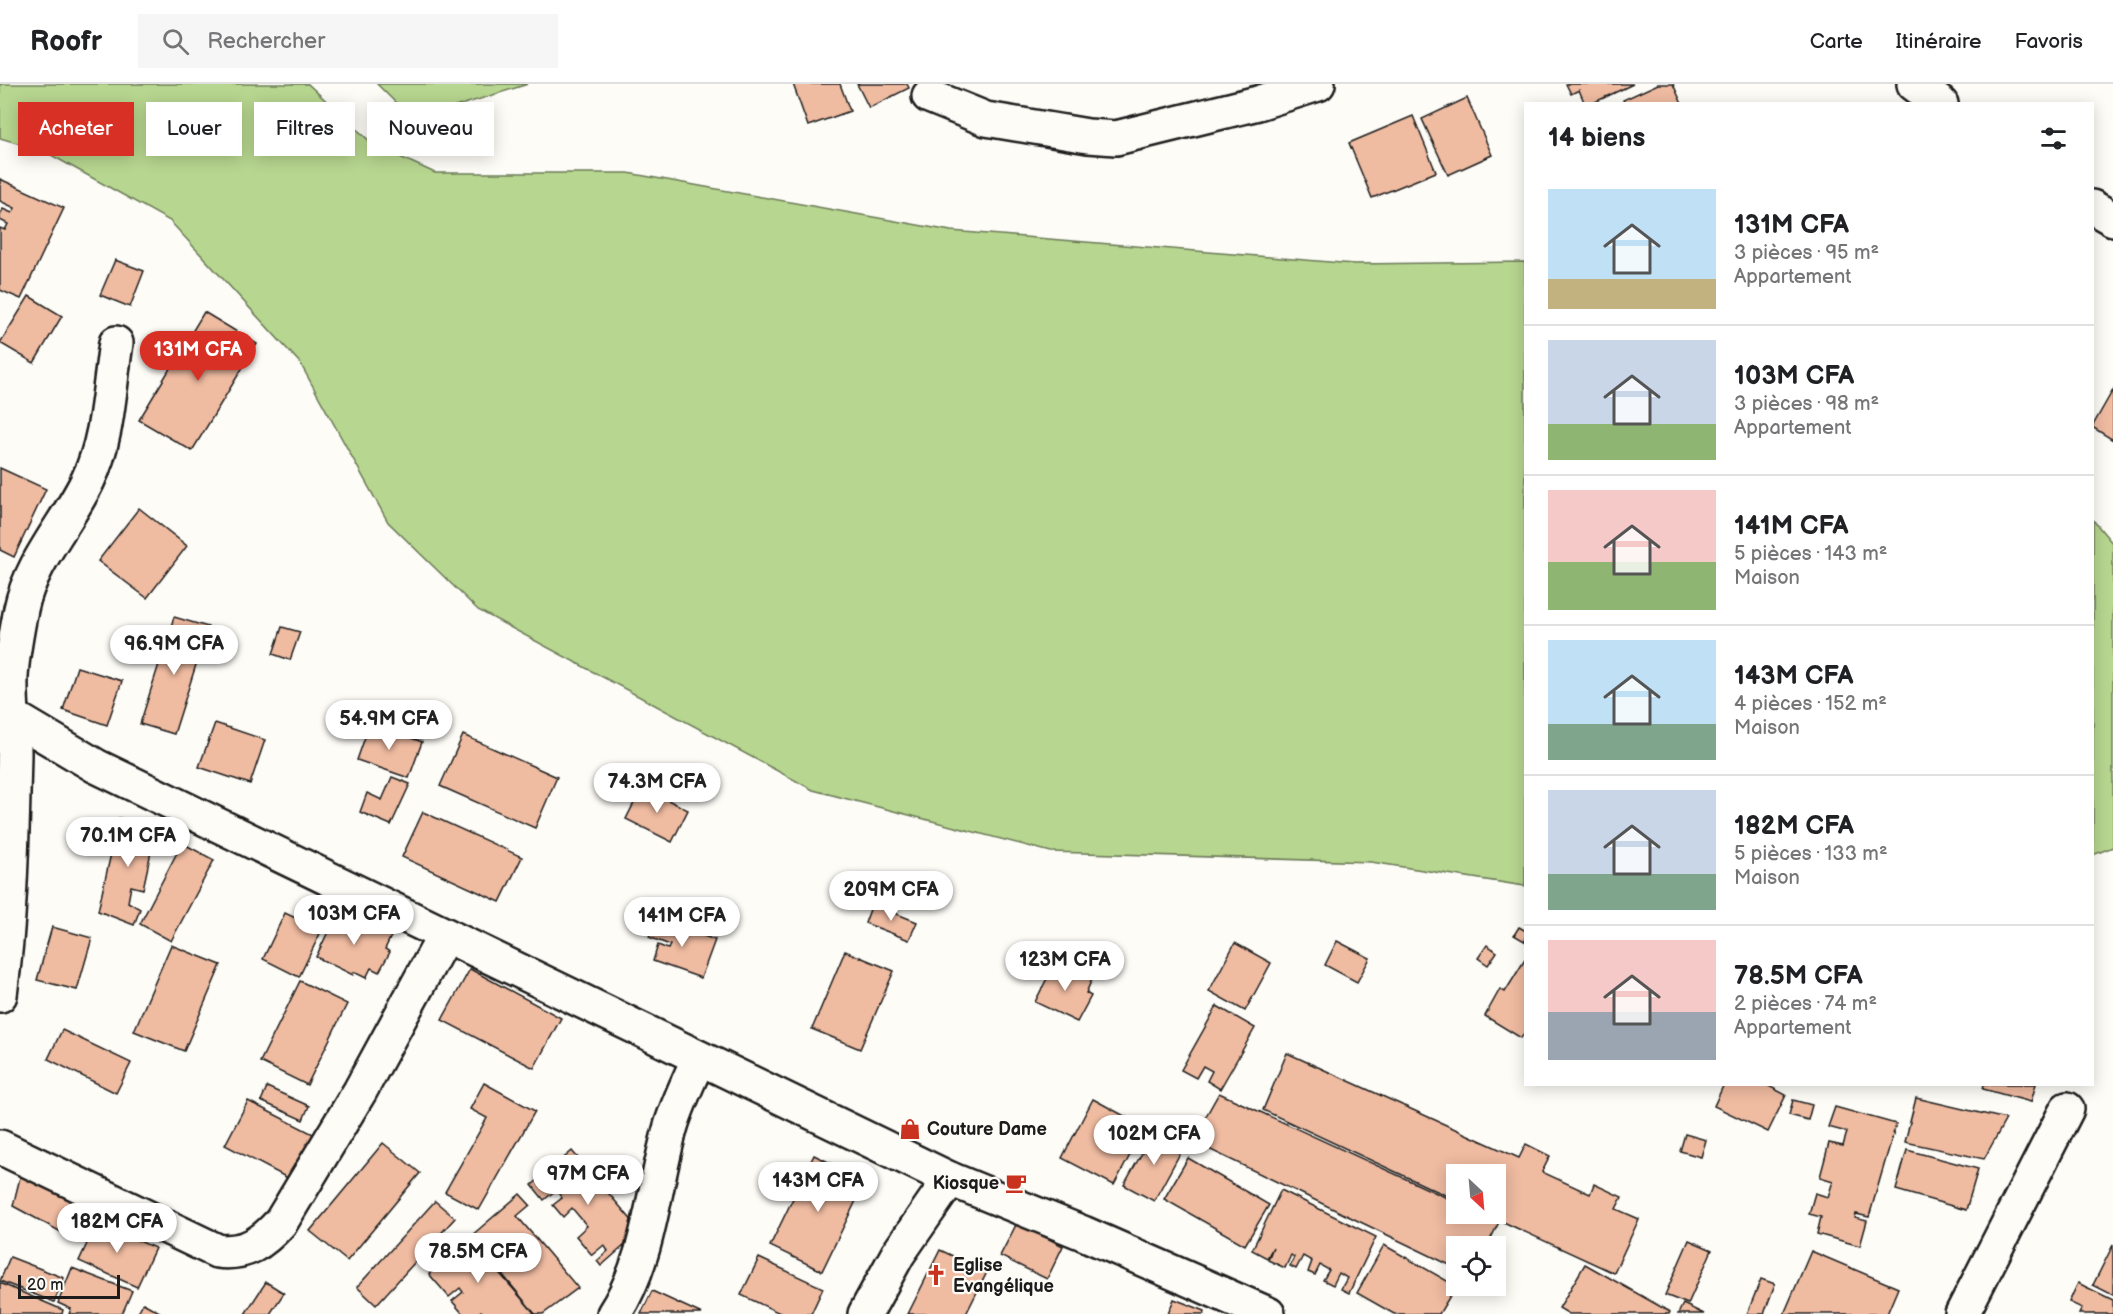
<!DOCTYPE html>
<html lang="fr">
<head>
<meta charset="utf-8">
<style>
  body { margin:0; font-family:"Balsamiq Sans",sans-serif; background:#f6f6f6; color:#202124; height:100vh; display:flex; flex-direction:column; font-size:22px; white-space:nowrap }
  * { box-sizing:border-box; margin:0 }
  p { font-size:20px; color:#757577 }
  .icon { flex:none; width:33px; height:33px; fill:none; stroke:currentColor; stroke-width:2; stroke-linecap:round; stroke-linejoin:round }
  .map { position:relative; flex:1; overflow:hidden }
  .drawer { position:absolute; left:1524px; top:18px; width:570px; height:984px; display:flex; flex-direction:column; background:#fff; border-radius:0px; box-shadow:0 3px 15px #0003 }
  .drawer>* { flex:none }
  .top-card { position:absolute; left:18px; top:18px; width:570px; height:54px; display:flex; gap:12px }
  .needle { width:39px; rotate:154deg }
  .controls { position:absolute; left:1446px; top:1080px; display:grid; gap:12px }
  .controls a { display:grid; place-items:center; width:60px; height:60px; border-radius:0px; background:#fff; box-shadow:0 3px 15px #0003; font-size:30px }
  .scale { position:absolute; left:18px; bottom:15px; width:102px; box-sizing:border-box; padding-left:6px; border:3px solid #1c1c1c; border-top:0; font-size:16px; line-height:21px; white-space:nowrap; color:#1c1c1c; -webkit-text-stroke:4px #fdfcf7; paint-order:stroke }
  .price { position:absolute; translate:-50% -51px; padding:0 14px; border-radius:21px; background:#fff; color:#222; font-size:20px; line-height:39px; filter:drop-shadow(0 2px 3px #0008) }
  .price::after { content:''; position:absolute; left:50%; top:36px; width:18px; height:14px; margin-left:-9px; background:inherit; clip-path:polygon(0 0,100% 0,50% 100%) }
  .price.selected { background:#d93025; color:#fff }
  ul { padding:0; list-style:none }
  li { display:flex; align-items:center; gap:18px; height:150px; padding:0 24px }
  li+li { border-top:2px solid #e0e0e0 }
  li span { display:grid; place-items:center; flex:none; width:168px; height:120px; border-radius:0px; color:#555 }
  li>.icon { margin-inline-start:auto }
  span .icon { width:72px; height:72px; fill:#fffc; stroke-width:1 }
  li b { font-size:26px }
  h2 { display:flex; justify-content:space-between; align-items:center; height:72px; padding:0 24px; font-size:26px }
  .tag { padding:0 21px; border-radius:0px; background:#fff; box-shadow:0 3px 15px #0003; font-size:21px; line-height:54px }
  .tag.selected { background:#d93025; color:#fff }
  header { display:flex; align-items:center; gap:36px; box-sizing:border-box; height:84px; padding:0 30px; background:#fff; border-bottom:2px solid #e0e0e0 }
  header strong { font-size:28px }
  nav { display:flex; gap:33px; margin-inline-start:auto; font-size:21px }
  .search { width:420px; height:54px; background:#f6f6f6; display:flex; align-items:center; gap:15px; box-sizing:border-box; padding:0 21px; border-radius:0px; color:#757577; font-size:22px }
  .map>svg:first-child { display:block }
  .green { fill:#b7d68f; stroke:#6a7956; stroke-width:1.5 }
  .building { fill:#efbba1; stroke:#1c1c1c; stroke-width:1.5 }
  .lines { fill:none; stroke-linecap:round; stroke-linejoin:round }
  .minor-casing { stroke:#1c1c1c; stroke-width:38 }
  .minor { stroke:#fdfcf7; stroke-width:33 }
  .labels { text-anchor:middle; stroke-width:4.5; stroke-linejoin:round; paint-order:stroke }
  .poi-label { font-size:18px; font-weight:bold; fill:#1c1c1c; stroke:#fdfcf7; text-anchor:start }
</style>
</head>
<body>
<header>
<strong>Roofr</strong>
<div class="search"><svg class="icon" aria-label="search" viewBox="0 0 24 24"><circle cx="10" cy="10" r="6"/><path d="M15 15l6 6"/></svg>Rechercher</div>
<nav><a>Carte</a><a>Itinéraire</a><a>Favoris</a></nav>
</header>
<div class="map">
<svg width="2113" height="1230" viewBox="0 0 2113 1230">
  <rect width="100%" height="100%" fill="#fdfcf7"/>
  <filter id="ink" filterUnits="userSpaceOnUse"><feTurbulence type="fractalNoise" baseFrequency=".0167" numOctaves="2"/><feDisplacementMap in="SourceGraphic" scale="12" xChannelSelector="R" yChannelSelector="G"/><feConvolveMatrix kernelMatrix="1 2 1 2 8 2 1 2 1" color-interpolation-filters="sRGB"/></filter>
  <g filter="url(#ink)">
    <g class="green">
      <polygon points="0,0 308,0 374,61 435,89 628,89 951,147 1354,180 1525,178 1525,802 1371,778 1051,768 813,706 478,526 388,438 300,279 170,137 44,67 0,54"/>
      <polygon points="377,0 528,0 413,36"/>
      <polygon points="2093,436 2113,460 2113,763 2093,771"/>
    </g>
    <g class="building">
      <polygon points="793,0 840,0 850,27 808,42"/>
      <polygon points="857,0 907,0 909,4 869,24"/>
      <polygon points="1566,0 1633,0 1591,20 1585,20 1579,6 1571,10"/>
      <polygon points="1658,0 1673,0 1682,20 1625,20 1623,16"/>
      <polygon points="1467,14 1492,71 1448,91 1422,35"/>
      <polygon points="1413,32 1436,88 1372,114 1349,59"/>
      <polygon points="0,95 64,124 21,215 0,206 0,144 5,146 8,140 0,136 0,131 3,125 12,129 15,124 0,117"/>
      <polygon points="115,176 144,187 130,223 100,211"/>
      <polygon points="29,212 62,232 34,279 0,259"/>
      <polygon points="204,228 257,260 192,367 139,336"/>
      <polygon points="2113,306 2113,356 2092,343"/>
      <polygon points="0,384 46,405 14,473 0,466"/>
      <polygon points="139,424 187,462 147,514 98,477"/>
      <polygon points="174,533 208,543 174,650 140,640"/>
      <polygon points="282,543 300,548 290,576 273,570"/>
      <polygon points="77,583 122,597 107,641 63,626"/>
      <polygon points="215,639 265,656 250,700 199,683"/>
      <polygon points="370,639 422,658 409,694 357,676"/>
      <polygon points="463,651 557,693 535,744 440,702"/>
      <polygon points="392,693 410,700 391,741 360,728 367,709 382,716"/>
      <polygon points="642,703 688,726 672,758 626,735"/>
      <polygon points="423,728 522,773 500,818 402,773"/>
      <polygon points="119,734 157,742 155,750 168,757 163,768 152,763 143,805 131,802 128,818 140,825 134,841 98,827"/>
      <polygon points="182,759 214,776 171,857 140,840"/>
      <polygon points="872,820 917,838 909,856 865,839"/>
      <polygon points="313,826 328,833 299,893 263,875 285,829 306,839"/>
      <polygon points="338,827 391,852 385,865 390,868 379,888 371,884 366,894 354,888 353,891 316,873"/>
      <polygon points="656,835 715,856 701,894 653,877 658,861 668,865 670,861 649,853"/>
      <polygon points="52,843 92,854 77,906 37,896"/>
      <polygon points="1519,843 1526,847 1526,858 1514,851"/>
      <polygon points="1337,857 1370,874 1357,898 1325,881"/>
      <polygon points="1235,859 1271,879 1245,927 1209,907"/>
      <polygon points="171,861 221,881 184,967 134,947"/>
      <polygon points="1487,861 1497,868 1488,881 1478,874"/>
      <polygon points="845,867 894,887 860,965 812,945"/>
      <polygon points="1526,874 1526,947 1521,954 1485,932 1500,905 1505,908"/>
      <polygon points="1056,877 1092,895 1086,909 1091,912 1077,938 1035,918"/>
      <polygon points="470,885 561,934 534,984 442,936"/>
      <polygon points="300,897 347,920 307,1001 260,978"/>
      <polygon points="1217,922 1255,944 1220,1005 1207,997 1212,987 1203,982 1196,994 1181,986"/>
      <polygon points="62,946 131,979 116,1009 48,975"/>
      <polygon points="1287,969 1519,1074 1526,1060 1550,1072 1542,1088 1590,1110 1594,1100 1622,1113 1616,1125 1639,1135 1614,1189 1486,1130 1496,1130 1496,1090 1456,1090 1456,1116 1263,1026"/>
      <polygon points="484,999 535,1027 479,1126 445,1108 487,1034 470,1025"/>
      <polygon points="1724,1000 1765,1000 1786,1011 1768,1048 1714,1022"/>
      <polygon points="1984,1000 2036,1000 2031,1018 1983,1005"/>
      <polygon points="267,1003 309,1022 303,1036 261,1017"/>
      <polygon points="1219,1009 1456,1118 1456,1130 1481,1130 1499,1138 1487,1162 1456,1162 1456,1184 1192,1057"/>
      <polygon points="1916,1014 2006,1035 1984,1075 1905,1058"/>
      <polygon points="1093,1015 1145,1043 1114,1101 1062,1074"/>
      <polygon points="1793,1016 1812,1021 1808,1036 1789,1031"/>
      <polygon points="248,1017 323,1055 299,1100 225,1061"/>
      <polygon points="1835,1023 1896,1040 1869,1133 1856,1130 1855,1134 1867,1137 1860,1162 1817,1150 1821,1133 1809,1130 1815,1109 1828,1113 1833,1097 1820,1093 1829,1059 1843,1062 1847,1048 1828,1043"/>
      <polygon points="1155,1046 1184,1062 1154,1117 1124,1101"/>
      <polygon points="1685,1050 1706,1056 1701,1073 1680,1067"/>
      <polygon points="383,1059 420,1089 347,1177 310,1147"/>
      <polygon points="1907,1066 1978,1085 1966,1126 1896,1106"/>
      <polygon points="572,1067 641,1147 601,1182 597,1177 608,1167 604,1161 592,1171 576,1152 587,1142 572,1124 563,1133 553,1121 562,1114 556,1106 544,1116 532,1101"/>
      <polygon points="814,1071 866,1096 822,1187 770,1162"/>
      <polygon points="1188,1074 1269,1121 1245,1161 1164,1115"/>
      <polygon points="23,1081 81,1113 61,1148 13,1122"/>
      <polygon points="1281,1106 1376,1153 1349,1209 1341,1205 1347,1194 1339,1189 1333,1201 1323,1196 1329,1186 1320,1181 1315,1191 1308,1188 1312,1177 1303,1172 1296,1185 1290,1182 1294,1173 1291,1171 1285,1184 1268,1176 1273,1163 1267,1174 1252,1166"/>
      <polygon points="520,1110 530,1121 517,1132 578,1204 543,1230 535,1230 471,1152"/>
      <polygon points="435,1117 455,1134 376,1221 357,1203"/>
      <polygon points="97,1138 155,1164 137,1203 79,1177"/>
      <polygon points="1017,1139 1063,1162 1047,1195 1000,1172"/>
      <polygon points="470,1155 535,1230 483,1230 481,1227 477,1230 463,1230 452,1217 463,1208 460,1204 449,1213 429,1190"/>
      <polygon points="1689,1156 1712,1166 1688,1220 1665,1211"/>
      <polygon points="1384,1161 1456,1202 1439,1230 1394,1230 1357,1209"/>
      <polygon points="2113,1161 2113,1211 2093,1201"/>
      <polygon points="940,1166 987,1188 966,1230 908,1230"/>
      <polygon points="1811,1167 1898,1204 1887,1230 1784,1230"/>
      <polygon points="10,1173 64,1194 54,1218 0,1197"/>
      <polygon points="759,1174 823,1204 811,1230 782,1230 741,1211"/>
      <polygon points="1585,1180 1670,1228 1669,1230 1569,1230 1559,1224"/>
      <polygon points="72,1184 132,1207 122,1230 69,1230 71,1225 58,1219"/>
      <polygon points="1761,1195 1775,1200 1764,1230 1747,1230"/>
      <polygon points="266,1198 284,1209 270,1230 245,1230"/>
      <polygon points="0,1199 63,1226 62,1230 0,1230"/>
      <polygon points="2078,1199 2113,1216 2113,1230 2079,1230 2082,1224 2069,1218"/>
      <polygon points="652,1207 702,1230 641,1230"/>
      <polygon points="1174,1215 1205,1227 1204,1230 1168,1230"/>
      <polygon points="143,1219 163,1230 137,1230"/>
      <polygon points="1683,1220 1704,1230 1678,1230"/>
    </g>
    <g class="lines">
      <defs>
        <g id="minor">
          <polyline points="1914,0 1941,20"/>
          <polyline points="929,12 986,35 1088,52 1116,54 1258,19 1318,0"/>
          <polyline points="2092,123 2113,135"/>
          <polyline points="0,625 96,682 950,1095 1083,1149 1268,1230"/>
          <path d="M0,911C11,831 12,751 14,670C14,644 10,619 11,593C12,571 17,547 21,525C31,477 67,440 88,396C108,355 109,304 116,259"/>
          <path d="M0,1063L217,1167C246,1171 263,1158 281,1138L360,1007L445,851"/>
          <path d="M614,1230C650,1175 653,1104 671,1042C678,1019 689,996 699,974"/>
          <polyline points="865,1230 898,1170 950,1095"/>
          <polyline points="1962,1230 2067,1025"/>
        </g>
      </defs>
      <use href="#minor" class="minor-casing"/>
      <use href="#minor" class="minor"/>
    </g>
  </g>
  <defs>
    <symbol id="shop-bare" viewBox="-9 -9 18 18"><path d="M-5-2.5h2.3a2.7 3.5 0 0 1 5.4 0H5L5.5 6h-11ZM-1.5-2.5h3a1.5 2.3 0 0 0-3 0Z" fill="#c8321e" stroke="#fdfcf7" stroke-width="2.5" paint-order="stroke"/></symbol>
    <symbol id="cafe-bare" viewBox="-9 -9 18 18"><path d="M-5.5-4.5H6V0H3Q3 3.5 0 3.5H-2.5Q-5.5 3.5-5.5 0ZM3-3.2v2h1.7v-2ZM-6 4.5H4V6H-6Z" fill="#c8321e" stroke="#fdfcf7" stroke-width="2.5" paint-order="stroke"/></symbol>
    <symbol id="church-bare" viewBox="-9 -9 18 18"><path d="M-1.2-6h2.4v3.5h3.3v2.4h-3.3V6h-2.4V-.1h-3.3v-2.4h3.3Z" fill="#c8321e" stroke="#fdfcf7" stroke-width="2.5" paint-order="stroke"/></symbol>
  </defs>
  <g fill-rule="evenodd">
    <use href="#shop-bare" x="895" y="1030" width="30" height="30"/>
    <use href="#cafe-bare" x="1001" y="1084" width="30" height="30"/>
    <use href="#church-bare" x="921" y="1176" width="30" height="30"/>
  </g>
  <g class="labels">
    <g class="poi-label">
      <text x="927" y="1051">Couture Dame</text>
      <text x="999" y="1105" text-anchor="end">Kiosque</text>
      <text x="953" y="1187">Eglise<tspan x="953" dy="21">Evangélique</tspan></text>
    </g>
  </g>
</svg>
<div class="controls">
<a><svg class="needle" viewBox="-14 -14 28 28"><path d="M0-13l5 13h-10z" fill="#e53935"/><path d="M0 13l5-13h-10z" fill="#757577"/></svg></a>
<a><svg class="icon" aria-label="locate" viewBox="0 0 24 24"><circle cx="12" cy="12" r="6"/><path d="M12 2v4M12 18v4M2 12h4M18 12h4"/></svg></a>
</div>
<div class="scale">20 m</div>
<b class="price selected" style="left:198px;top:298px">131M CFA</b>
<b class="price" style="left:174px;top:592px">96.9M CFA</b>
<b class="price" style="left:389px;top:667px">54.9M CFA</b>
<b class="price" style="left:657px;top:730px">74.3M CFA</b>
<b class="price" style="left:128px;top:784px">70.1M CFA</b>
<b class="price" style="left:891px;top:838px">209M CFA</b>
<b class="price" style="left:354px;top:862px">103M CFA</b>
<b class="price" style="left:682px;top:864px">141M CFA</b>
<b class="price" style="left:1065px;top:908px">123M CFA</b>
<b class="price" style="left:1154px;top:1082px">102M CFA</b>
<b class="price" style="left:588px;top:1122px">97M CFA</b>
<b class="price" style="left:818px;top:1129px">143M CFA</b>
<b class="price" style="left:117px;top:1170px">182M CFA</b>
<b class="price" style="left:478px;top:1200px">78.5M CFA</b>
<div class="top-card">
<a class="tag selected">Acheter</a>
<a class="tag">Louer</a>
<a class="tag">Filtres</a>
<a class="tag">Nouveau</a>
</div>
<section class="drawer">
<h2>14 biens<svg class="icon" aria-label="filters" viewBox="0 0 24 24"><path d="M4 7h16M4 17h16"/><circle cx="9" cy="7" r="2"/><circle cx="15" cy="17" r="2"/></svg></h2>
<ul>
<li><span style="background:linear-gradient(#bfe0f5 75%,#c2b280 0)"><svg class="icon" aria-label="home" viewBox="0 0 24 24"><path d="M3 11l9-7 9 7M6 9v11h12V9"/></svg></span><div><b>131M CFA</b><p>3 pièces · 95 m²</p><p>Appartement</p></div></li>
<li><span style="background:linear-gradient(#c9d6e8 70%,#8fb573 0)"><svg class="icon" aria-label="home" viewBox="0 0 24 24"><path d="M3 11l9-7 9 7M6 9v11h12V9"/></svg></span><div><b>103M CFA</b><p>3 pièces · 98 m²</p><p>Appartement</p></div></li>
<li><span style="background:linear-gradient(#f6c9c9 60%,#8fb573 0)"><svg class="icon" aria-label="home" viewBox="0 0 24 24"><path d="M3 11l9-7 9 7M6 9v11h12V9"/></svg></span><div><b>141M CFA</b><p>5 pièces · 143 m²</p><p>Maison</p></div></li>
<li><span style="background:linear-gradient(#bfe0f5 70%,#7fa58c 0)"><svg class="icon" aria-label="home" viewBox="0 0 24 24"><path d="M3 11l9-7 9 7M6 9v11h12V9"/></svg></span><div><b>143M CFA</b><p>4 pièces · 152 m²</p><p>Maison</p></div></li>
<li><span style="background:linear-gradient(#c9d6e8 70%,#7fa58c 0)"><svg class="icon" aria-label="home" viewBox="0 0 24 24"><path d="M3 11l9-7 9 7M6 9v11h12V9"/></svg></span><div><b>182M CFA</b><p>5 pièces · 133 m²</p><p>Maison</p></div></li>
<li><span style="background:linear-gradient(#f6c9c9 60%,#9aa5b1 0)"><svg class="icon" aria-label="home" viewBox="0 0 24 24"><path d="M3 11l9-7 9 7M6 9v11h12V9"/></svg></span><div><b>78.5M CFA</b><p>2 pièces · 74 m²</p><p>Appartement</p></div></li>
</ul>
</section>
</div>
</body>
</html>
